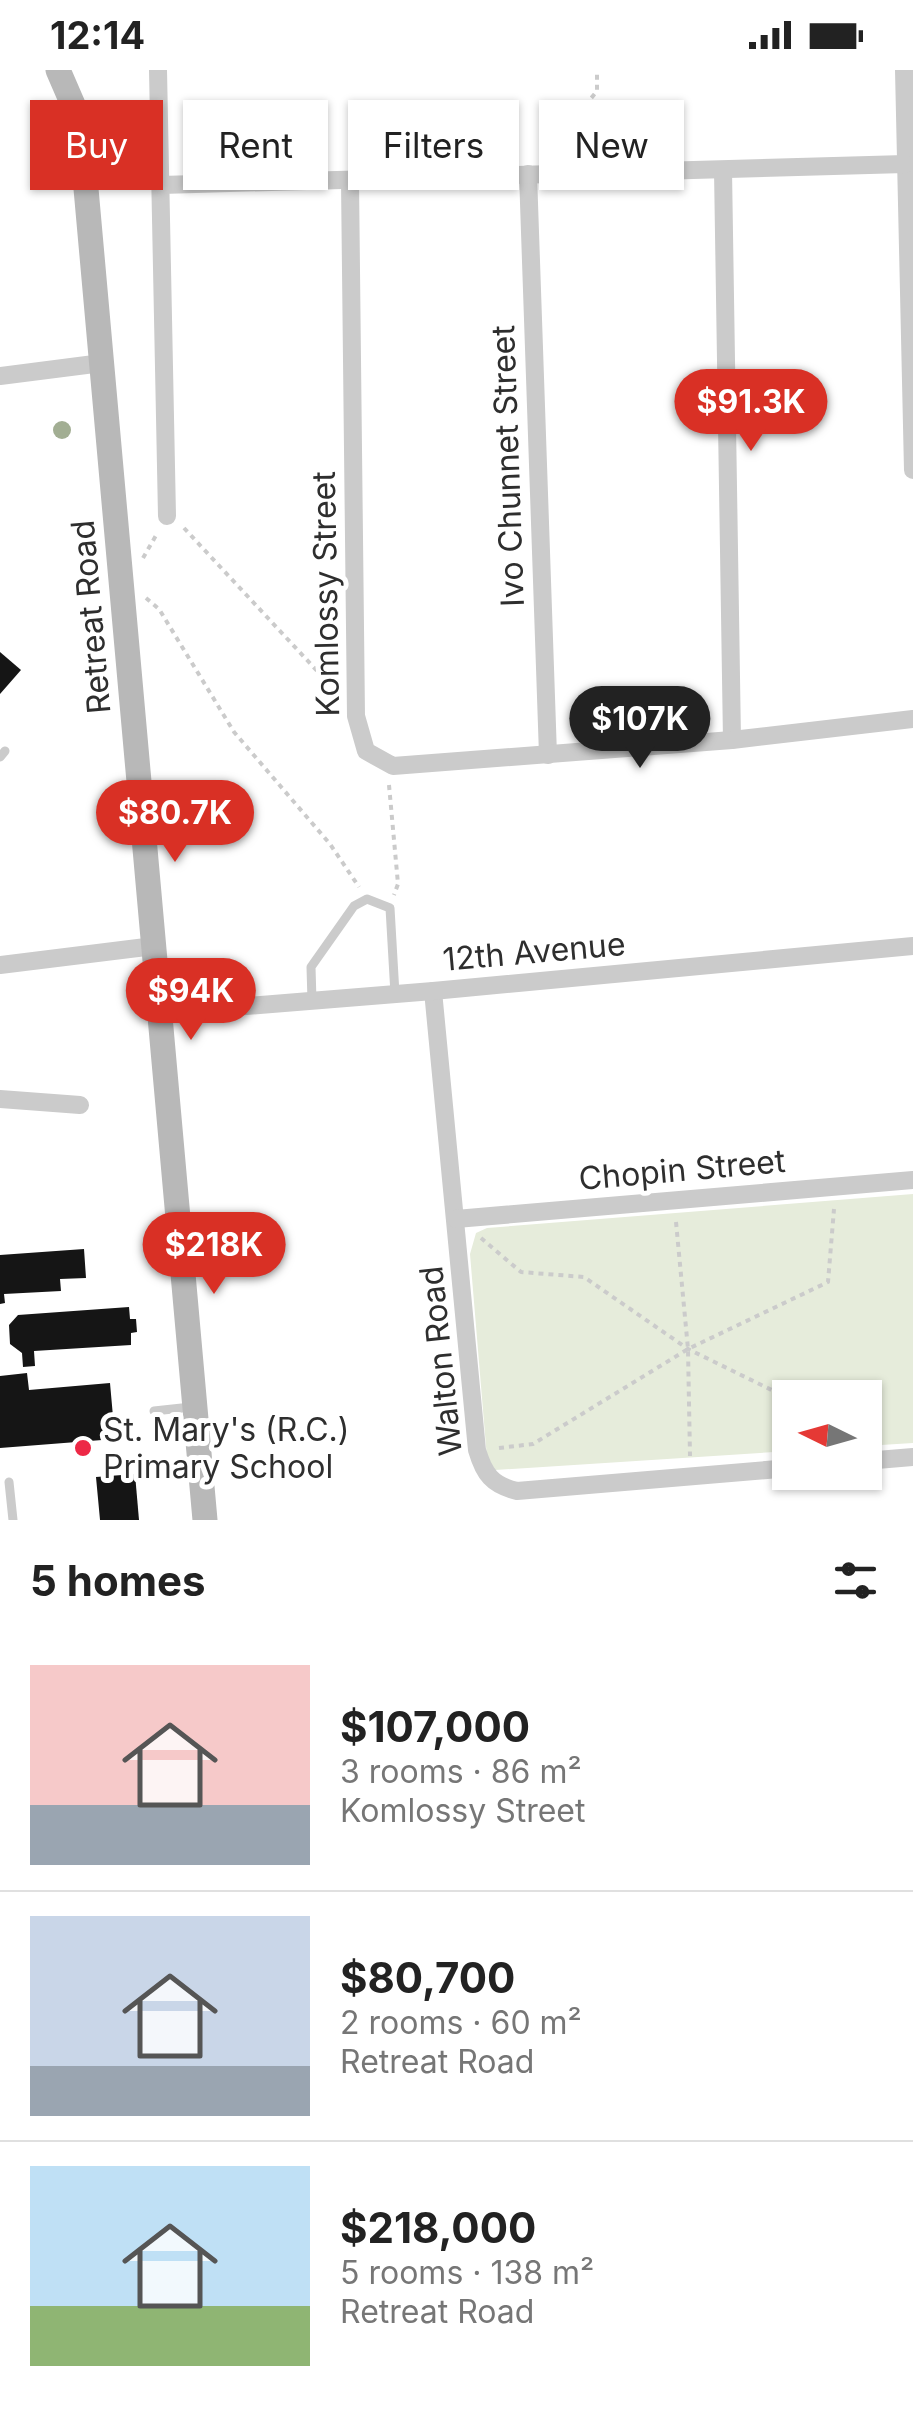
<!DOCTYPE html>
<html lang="en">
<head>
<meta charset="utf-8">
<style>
  body { margin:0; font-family:Inter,sans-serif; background:#f6f6f6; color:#222; height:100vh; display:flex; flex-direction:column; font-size:38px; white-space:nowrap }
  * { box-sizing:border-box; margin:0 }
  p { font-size:32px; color:#767676 }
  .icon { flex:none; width:55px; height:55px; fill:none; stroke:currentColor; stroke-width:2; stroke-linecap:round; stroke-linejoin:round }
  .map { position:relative; height:1450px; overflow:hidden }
  .drawer { display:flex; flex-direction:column; background:#fff; flex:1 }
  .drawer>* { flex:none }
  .hud { position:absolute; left:30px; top:30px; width:855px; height:90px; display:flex; gap:20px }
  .needle { width:65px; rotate:275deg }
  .buttons { position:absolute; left:772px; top:1310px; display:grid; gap:20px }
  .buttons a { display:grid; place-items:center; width:110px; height:110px; border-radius:0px; background:#fff; box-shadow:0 2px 8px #0004; font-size:50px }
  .price { position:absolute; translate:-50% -85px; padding:0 22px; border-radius:35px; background:#d93025; color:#fff; font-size:32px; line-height:65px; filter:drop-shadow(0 2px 5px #0008) }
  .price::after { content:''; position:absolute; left:50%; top:60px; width:30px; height:22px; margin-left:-15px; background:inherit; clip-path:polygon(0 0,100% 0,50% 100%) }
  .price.current { background:#222; color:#fff }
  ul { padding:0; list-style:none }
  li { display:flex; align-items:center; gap:30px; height:250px; padding:0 30px }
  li+li { border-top:2px solid #e0e0e0 }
  li span { display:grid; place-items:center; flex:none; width:280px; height:200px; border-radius:0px; color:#555 }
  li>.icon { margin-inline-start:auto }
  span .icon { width:120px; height:120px; fill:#fffc; stroke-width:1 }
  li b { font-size:42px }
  h2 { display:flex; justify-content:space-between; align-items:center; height:120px; padding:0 30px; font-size:42px }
  .chip { padding:0 35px; border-radius:0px; background:#fff; box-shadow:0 2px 8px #0004; font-size:35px; line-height:90px }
  .chip.current { background:#d93025; color:#fff }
  .status { display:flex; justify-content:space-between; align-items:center; height:70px; padding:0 50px; background:#fff; direction:ltr }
  .status svg { height:28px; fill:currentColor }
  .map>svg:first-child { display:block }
  .park { fill:#e6ecdb }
  .building { fill:#151515 }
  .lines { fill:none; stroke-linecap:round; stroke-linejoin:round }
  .path { stroke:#cbcbcb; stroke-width:4; stroke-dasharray:5 5; stroke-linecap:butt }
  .service { stroke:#cbcbcb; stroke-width:9 }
  .minor { stroke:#cbcbcb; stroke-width:18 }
  .secondary { stroke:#b8b8b8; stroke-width:25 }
  .tree { fill:#a2ae93 }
  .poi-dot { fill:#ed2846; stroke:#fff; stroke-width:4 }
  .labels { text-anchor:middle; stroke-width:10; stroke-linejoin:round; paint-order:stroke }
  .street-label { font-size:32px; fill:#2e2e2e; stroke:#fff }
  .poi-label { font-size:32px; fill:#2e2e2e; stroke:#fff; text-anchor:start }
</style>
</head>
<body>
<div class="status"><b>12:14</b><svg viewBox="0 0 49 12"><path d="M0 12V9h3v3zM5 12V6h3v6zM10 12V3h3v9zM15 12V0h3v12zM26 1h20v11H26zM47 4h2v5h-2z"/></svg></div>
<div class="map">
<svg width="913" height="1450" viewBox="0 0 913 1450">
  <rect width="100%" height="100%" fill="#fff"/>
  <polygon class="park" points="913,1124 913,1373 865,1376 865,1328 790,1328 790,1381 495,1400 487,1388 470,1184 476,1163 487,1158"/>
  <g class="building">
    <polygon points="0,582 21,600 0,624"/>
    <polygon points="84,1179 86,1208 60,1209 61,1221 4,1224 5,1233 0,1234 0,1185"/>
    <polygon points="129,1237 130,1249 136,1249 137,1262 131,1263 131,1275 34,1281 35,1296 23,1297 22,1283 10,1274 9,1255 18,1245"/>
    <polygon points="27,1303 29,1320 110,1313 115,1369 0,1378 0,1306"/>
    <polygon points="135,1404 139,1450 100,1450 96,1407"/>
  </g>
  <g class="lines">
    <g class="path">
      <polyline points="547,82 597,21 597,0"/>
      <polyline points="184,458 334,619"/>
      <polyline points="143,488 158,462"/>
      <polyline points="146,528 159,539 234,662 330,774 359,817"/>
      <polyline points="389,715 398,814 394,825"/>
      <polyline points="676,1152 688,1279 690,1386"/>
      <polyline points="481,1168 521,1202 584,1207 688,1279 790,1329"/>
      <polyline points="865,1364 877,1370"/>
      <polyline points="499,1378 533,1374 688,1279 828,1212 834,1139"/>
    </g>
    <g class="service">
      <polyline points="0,687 5,681"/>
      <polyline points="312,931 311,897 354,836 367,829 390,838 395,924"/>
      <polyline points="154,1341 191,1337"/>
      <polyline points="9,1412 13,1450"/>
    </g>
    <g class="minor">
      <polyline points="158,0 167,446"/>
      <polyline points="904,0 913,400"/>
      <polyline points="723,100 732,670"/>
      <polyline points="528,104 548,685"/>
      <polyline points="350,111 356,646 366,681 393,696 732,670 913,649"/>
      <polyline points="161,115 905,94"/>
      <polyline points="0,306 102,293"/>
      <polyline points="0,895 154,876"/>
      <path d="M433,921L477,1380C484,1404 492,1415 517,1421L790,1398"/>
      <polyline points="160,943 433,921 913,876"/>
      <polyline points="0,1029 80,1035"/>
      <polyline points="456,1149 913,1110"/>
      <polyline points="865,1391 913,1387"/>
    </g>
    <polyline class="secondary" points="58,0 74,37 82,74 205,1450"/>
  </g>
  <circle class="tree" cx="62" cy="360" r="9"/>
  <circle class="poi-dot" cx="83" cy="1378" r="10"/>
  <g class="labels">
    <g class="street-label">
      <text transform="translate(508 396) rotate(-92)" y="11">Ivo Chunnet Street</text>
      <text transform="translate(326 524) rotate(-91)" y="11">Komlossy Street</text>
      <text transform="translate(91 547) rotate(-95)" y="11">Retreat Road</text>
      <text transform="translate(534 882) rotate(-5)" y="11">12th Avenue</text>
      <text transform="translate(682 1100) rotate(-5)" y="11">Chopin Street</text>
      <text transform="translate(441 1291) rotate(-96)" y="11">Walton Road</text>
    </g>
    <g class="poi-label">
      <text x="103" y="1371">St. Mary's (R.C.)<tspan x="103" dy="37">Primary School</tspan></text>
    </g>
  </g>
</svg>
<div class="buttons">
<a><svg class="needle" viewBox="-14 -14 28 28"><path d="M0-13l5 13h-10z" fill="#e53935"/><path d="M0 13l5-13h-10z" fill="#767676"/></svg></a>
</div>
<b class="price" style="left:751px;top:384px">$91.3K</b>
<b class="price current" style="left:640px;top:701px">$107K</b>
<b class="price" style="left:175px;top:795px">$80.7K</b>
<b class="price" style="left:191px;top:973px">$94K</b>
<b class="price" style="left:214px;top:1227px">$218K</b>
<div class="hud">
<a class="chip current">Buy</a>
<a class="chip">Rent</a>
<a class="chip">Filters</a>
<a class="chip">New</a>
</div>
</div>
<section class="drawer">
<h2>5 homes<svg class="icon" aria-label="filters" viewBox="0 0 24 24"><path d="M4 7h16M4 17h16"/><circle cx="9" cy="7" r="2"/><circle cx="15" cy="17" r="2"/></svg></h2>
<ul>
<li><span style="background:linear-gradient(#f6c9c9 70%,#9aa5b1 0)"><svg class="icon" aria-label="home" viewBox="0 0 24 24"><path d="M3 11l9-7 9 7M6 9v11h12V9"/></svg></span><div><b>$107,000</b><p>3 rooms · 86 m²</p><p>Komlossy Street</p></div></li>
<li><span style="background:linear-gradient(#c9d6e8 75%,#9aa5b1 0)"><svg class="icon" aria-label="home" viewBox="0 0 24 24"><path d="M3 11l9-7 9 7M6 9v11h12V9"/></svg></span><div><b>$80,700</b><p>2 rooms · 60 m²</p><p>Retreat Road</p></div></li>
<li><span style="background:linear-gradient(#bfe0f5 70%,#8fb573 0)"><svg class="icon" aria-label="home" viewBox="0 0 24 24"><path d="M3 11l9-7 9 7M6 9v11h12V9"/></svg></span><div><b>$218,000</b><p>5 rooms · 138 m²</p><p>Retreat Road</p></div></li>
</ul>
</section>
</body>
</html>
